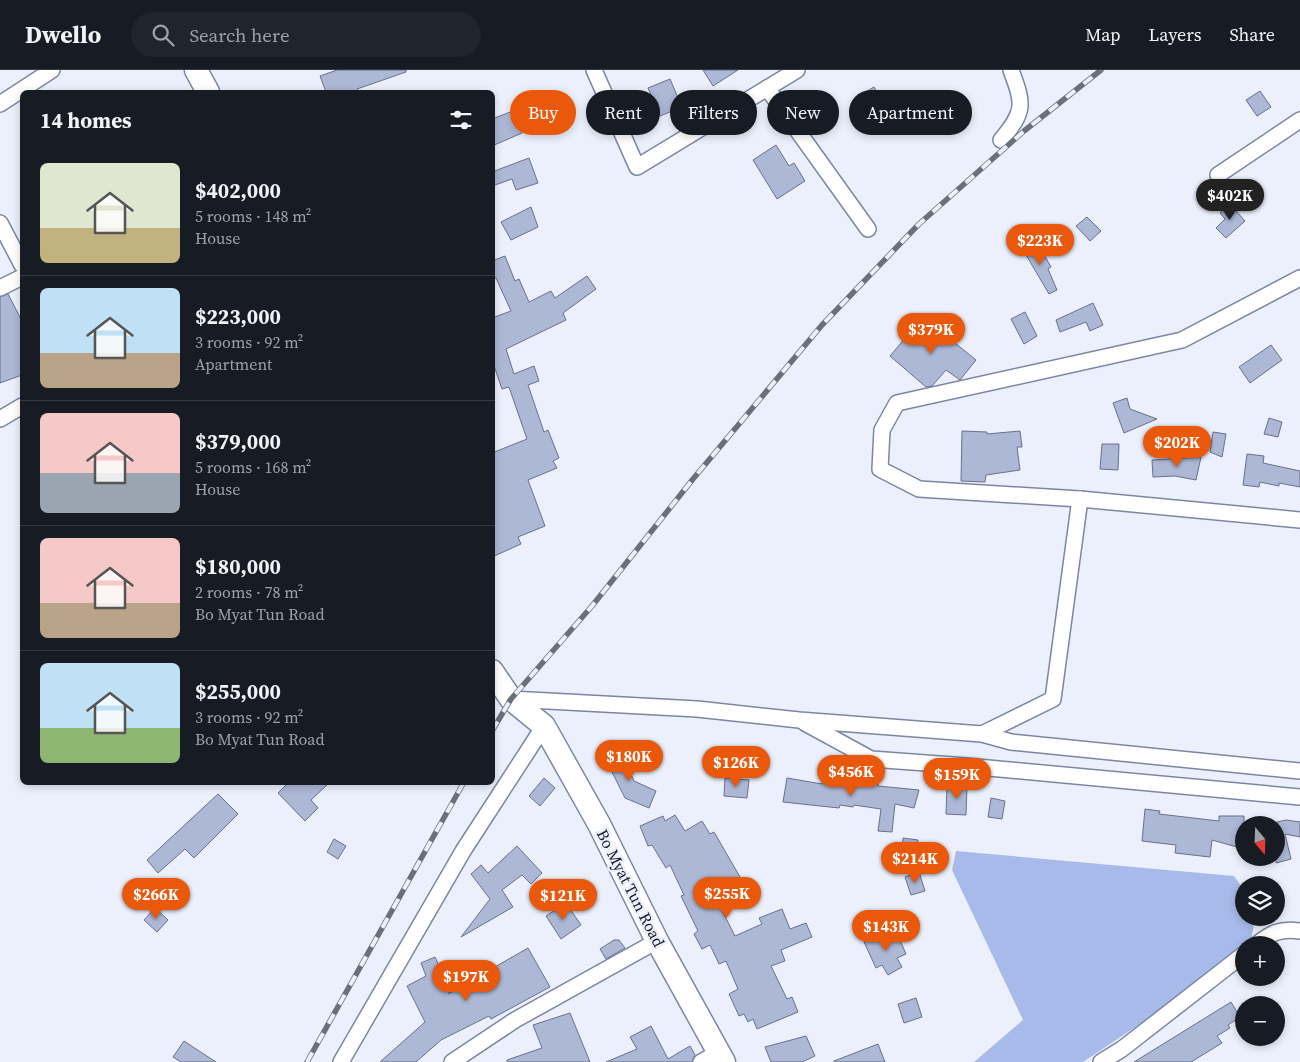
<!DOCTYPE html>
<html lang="en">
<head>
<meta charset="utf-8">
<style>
  body { margin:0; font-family:"Source Serif 4",serif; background:#20242c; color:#f1f3f6; height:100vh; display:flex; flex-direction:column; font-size:19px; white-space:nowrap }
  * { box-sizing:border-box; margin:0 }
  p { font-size:16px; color:#9ea1a6 }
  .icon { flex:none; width:28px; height:28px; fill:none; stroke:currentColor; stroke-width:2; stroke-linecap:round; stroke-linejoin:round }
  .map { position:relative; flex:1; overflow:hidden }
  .side { position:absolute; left:20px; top:20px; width:475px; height:695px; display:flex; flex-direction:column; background:#171b24; border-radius:8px; box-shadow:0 2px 8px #0003 }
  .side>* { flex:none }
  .guide { position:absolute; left:510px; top:20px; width:475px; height:45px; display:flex; gap:10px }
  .needle { width:32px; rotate:161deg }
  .buttons { position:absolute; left:1235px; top:746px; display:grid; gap:10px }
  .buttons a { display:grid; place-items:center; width:50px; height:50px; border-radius:50%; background:#171b24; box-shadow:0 2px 8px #0003; font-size:25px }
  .price { position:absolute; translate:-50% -42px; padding:0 11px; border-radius:18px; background:#ea580c; color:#fff; font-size:16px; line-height:32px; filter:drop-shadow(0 1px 2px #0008) }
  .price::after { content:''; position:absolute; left:50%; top:30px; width:15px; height:11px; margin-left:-8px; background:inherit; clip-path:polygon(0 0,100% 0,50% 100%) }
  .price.selected { background:#222; color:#fff }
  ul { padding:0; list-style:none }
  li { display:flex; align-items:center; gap:15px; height:125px; padding:0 20px }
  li+li { border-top:1px solid #363941 }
  li span { display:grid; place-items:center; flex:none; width:140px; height:100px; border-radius:8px; color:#555 }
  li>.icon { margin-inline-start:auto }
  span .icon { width:60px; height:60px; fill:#fffc; stroke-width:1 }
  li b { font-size:21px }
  h2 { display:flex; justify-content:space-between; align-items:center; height:60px; padding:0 20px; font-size:21px }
  .tag { padding:0 18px; border-radius:22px; background:#171b24; box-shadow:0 2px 8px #0003; font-size:18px; line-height:45px }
  .tag.selected { background:#ea580c; color:#fff }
  header { display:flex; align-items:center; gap:30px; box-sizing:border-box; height:70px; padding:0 25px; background:#171b24; border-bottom:1px solid #363941 }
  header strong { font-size:24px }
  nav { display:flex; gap:28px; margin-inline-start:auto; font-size:18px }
  .search { width:350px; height:45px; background:#20242c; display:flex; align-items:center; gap:12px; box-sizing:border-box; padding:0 18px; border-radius:28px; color:#9ea1a6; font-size:19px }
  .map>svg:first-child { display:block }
  .water { fill:#a8bae9 }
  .building { fill:#adb8d6; stroke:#67718d }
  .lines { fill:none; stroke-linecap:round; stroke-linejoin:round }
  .street-casing { stroke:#7b86a2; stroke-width:18 }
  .secondary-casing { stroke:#7b86a2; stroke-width:25 }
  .street { stroke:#fff; stroke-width:15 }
  .secondary { stroke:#fff; stroke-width:22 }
  .rail-casing { stroke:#6a6f7a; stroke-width:5.5 }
  .rail { stroke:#ebf0fc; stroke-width:4; stroke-dasharray:11; stroke-linecap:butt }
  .labels { text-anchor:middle; stroke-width:5; stroke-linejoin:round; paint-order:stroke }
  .street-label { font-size:16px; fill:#171b26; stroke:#ebf0fc }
</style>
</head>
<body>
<header>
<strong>Dwello</strong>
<div class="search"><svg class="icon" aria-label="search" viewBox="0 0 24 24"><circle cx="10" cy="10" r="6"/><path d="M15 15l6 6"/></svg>Search here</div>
<nav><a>Map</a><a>Layers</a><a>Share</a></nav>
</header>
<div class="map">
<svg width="1300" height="992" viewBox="0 0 1300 992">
  <rect width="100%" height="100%" fill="#ebf0fc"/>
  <polygon class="water" points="956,781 1234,806 1244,820 1244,848 1254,848 1255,850 1250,875 1244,875 1244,883 1224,898 1083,992 974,992 1023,950 952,800"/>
  <g class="building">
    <polygon points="337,0 406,0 406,2 357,19 358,22 326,22 320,6"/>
    <polygon points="703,0 738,0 713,16"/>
    <polygon points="670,9 682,37 660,46 648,18"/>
    <polygon points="874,17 883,33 863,44 854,29"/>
    <polygon points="1260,21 1271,37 1257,46 1246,30"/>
    <polygon points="513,41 522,63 492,76 492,49"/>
    <polygon points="776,75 789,96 794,93 805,111 777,129 753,90"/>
    <polygon points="529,88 538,113 516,120 512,109 492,116 492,102"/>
    <polygon points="1230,134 1245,151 1226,168 1216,158 1225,149 1220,143"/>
    <polygon points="531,137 538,157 511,170 501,152"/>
    <polygon points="1087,147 1101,161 1090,171 1076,156"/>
    <polygon points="1036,172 1041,184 1043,183 1051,197 1048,199 1057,220 1049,224 1022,178"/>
    <polygon points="505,186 515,211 519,209 529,232 551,221 555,228 587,206 596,219 563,243 566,250 506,279 514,304 534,296 539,311 528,315 544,362 548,360 559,388 553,391 557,398 528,410 545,456 518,467 521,474 492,487 492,383 527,369 509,317 502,319 492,290 492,248 511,241 496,208 492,209 492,191"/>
    <polygon points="8,224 22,251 22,305 0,313 0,227"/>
    <polygon points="1093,233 1103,255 1090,261 1086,252 1060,262 1056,250"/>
    <polygon points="1025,242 1037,266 1024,274 1011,249"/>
    <polygon points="923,247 976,290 960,310 946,300 932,316 926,317 890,286"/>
    <polygon points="1271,275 1282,290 1250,313 1239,297"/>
    <polygon points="1127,328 1130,339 1157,349 1124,363 1113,333"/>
    <polygon points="1269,348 1282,352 1278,367 1264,364"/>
    <polygon points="962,361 987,362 987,364 1020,361 1022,377 1017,377 1020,400 986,405 985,412 961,411"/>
    <polygon points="1213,362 1226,364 1222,387 1210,382"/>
    <polygon points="1102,374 1119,374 1118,400 1100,399"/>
    <polygon points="1247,384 1264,386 1263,393 1300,401 1300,417 1279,413 1279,416 1260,412 1259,417 1243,415"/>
    <polygon points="1201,387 1196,410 1175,406 1153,407 1152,390"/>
    <polygon points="620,681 634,711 656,721 649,738 625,728 605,688"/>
    <polygon points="823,707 878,714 878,716 919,720 914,738 895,734 892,762 878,761 881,739 854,735 853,737 840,735 839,738 783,732 787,708 822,714"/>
    <polygon points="544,708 555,718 540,736 529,726"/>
    <polygon points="725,708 749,710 747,728 724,726"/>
    <polygon points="289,712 330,712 311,730 318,738 305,751 278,723"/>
    <polygon points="947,716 967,716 966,745 946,744"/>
    <polygon points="218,724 238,744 194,788 185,779 158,803 147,790"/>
    <polygon points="991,728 1005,731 1002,749 988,747"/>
    <polygon points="1145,739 1160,741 1159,744 1219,751 1219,746 1244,746 1244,779 1212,770 1210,787 1175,783 1176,775 1142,771"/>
    <polygon points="675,745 685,761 702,751 710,764 714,762 740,807 713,823 735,866 762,854 759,848 782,839 790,859 806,853 812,867 781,880 785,891 771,896 787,929 792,927 798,942 757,959 753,949 748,952 744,944 739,946 729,924 738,919 726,891 719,894 710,875 702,879 694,864 698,861 681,826 684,825 670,795 666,798 652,775 648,776 640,756 663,746 665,751"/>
    <polygon points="1286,750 1300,752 1300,767 1285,764 1291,789 1276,793 1276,755 1265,755"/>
    <polygon points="903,768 918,770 916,783 902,782"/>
    <polygon points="334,769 346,776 338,789 327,782"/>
    <polygon points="517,776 542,803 531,814 522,805 502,820 513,837 461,867 490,829 471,804 481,795 488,803"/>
    <polygon points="919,802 925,821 911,825 905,807"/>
    <polygon points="566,833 581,855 561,869 546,846"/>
    <polygon points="155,838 168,850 157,862 144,850"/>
    <polygon points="896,861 906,884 897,888 902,897 888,905 882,895 876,898 864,872"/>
    <polygon points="614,870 619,870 625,878 606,889 600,879"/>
    <polygon points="528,878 550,917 491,949 489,946 441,970 416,992 380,992 425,952 407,916 426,906 421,893 435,887 451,921 448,924"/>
    <polygon points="916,928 922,947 904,953 898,934"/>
    <polygon points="1231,932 1240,947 1228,955 1230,958 1217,966 1222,973 1191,992 1134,992"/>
    <polygon points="570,943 590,992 507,992 507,990 542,978 533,955"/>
    <polygon points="651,956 668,989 690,976 695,985 692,992 606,992 637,979 630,967"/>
    <polygon points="806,966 815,986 802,992 771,992 765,977"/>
    <polygon points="184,971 196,979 216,992 181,992 173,987"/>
    <polygon points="878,974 885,992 834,992 834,991"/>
  </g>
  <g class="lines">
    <defs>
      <g id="street">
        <polyline points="594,0 637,97 797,0"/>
        <polyline points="767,18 868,159"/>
        <polyline points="0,34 52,0"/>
        <path d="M1001,70C1025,41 1024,35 1011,0"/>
        <polyline points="1218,105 1300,50"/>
        <polyline points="0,153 22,195"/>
        <polyline points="1300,208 1182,270 897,333 882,360 880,399 919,419 1080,429 1300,450"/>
        <polyline points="0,218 22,207"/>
        <polyline points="0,349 22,336"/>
        <polyline points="511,629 697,639 799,650 982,664 1011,672 1300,701"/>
        <polyline points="805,653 871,689 967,696 1300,727"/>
        <polyline points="982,664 1053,629 1080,429"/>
        <path d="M1256,875C1271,863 1280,858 1300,861"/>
        <polyline points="341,992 463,781 544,656"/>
        <polyline points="452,992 515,950 657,871"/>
        <polyline points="701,992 719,982"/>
        <polyline points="1101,992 1122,979 1244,884"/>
      </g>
      <g id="secondary">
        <polyline points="196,0 208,22"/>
        <polyline points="492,601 511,629 544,656 599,754 657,871 724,992"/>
      </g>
    </defs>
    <use href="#street" class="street-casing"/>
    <use href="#secondary" class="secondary-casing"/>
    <use href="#street" class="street"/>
    <use href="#secondary" class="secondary"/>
    <defs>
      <g id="rail">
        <polyline points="492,661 511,629 592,536 693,409 822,255 919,154 1024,61 1101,0"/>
        <polyline points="307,992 464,712"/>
      </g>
    </defs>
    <use href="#rail" class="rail-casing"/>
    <use href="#rail" class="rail"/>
  </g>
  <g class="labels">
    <g class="street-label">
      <text transform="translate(631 818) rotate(63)" y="6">Bo Myat Tun Road</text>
    </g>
  </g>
</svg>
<div class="buttons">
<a><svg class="needle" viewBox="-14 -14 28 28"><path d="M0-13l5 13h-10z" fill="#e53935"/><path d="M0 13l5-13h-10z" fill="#9ea1a6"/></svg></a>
<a><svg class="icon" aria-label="layers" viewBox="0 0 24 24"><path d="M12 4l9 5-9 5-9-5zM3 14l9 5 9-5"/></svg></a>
<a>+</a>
<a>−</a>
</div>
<b class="price selected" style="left:1230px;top:151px">$402K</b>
<b class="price" style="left:1040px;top:196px">$223K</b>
<b class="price" style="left:931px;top:285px">$379K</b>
<b class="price" style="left:1177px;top:398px">$202K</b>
<b class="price" style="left:629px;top:712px">$180K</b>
<b class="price" style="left:736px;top:718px">$126K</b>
<b class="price" style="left:851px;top:727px">$456K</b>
<b class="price" style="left:957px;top:730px">$159K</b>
<b class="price" style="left:915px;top:814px">$214K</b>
<b class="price" style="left:727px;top:849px">$255K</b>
<b class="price" style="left:156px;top:850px">$266K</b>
<b class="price" style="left:563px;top:851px">$121K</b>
<b class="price" style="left:886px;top:882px">$143K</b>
<b class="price" style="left:466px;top:932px">$197K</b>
<div class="guide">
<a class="tag selected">Buy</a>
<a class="tag">Rent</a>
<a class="tag">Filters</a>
<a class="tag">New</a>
<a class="tag">Apartment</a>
</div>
<section class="side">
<h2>14 homes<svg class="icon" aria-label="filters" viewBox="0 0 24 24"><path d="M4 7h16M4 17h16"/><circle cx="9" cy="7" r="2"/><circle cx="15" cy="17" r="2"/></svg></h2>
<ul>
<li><span style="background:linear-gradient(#dfe7d0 65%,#c2b280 0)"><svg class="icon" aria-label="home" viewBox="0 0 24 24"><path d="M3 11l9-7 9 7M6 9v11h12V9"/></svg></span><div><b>$402,000</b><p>5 rooms · 148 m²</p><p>House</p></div></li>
<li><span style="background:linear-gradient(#bfe0f5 65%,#b9a48a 0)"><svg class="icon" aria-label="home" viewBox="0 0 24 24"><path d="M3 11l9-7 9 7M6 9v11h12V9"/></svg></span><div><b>$223,000</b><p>3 rooms · 92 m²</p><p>Apartment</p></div></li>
<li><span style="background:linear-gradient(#f6c9c9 60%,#9aa5b1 0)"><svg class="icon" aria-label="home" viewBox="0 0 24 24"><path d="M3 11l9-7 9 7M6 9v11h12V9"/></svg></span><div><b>$379,000</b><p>5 rooms · 168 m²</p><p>House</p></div></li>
<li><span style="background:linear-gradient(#f6c9c9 65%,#b9a48a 0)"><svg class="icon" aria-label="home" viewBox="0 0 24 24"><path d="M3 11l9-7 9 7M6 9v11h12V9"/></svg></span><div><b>$180,000</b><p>2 rooms · 78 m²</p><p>Bo Myat Tun Road</p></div></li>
<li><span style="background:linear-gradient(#bfe0f5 65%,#8fb573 0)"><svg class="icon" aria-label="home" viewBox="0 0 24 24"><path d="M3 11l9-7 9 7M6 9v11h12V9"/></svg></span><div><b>$255,000</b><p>3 rooms · 92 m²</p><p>Bo Myat Tun Road</p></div></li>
</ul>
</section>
</div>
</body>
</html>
